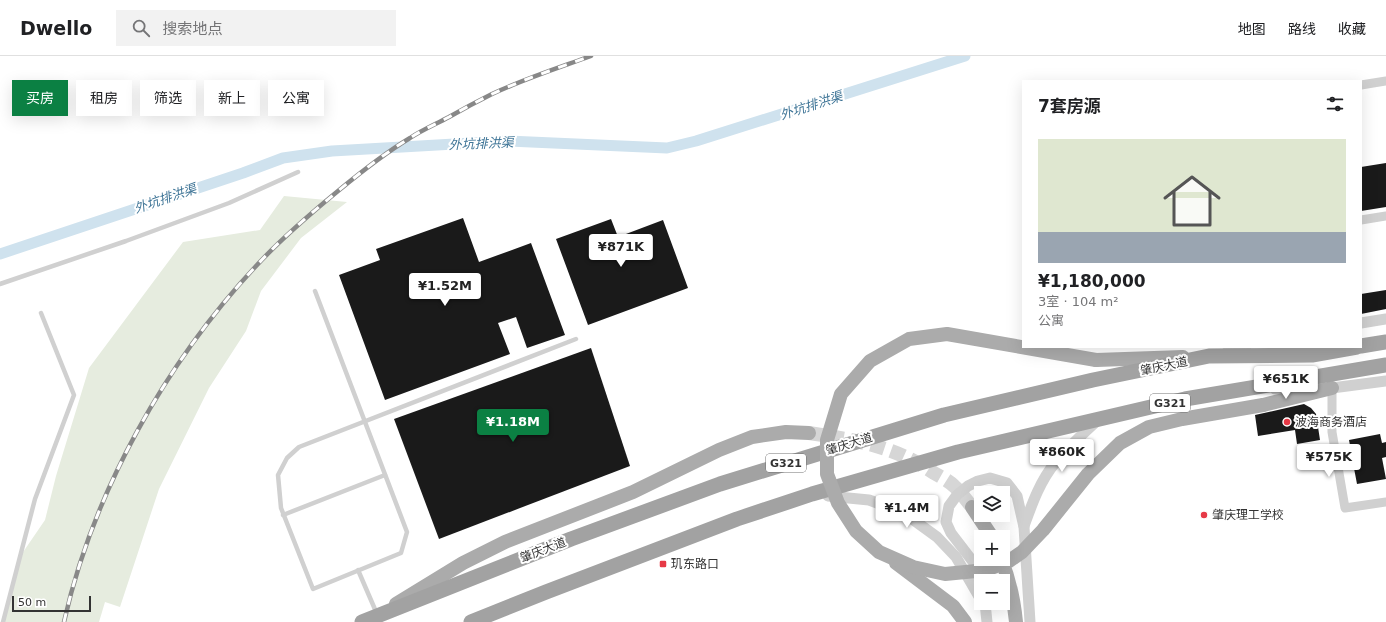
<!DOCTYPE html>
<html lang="zh">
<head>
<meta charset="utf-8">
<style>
  body { margin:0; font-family:"DejaVu Sans","Noto Sans SC",sans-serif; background:#f2f2f2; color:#202124; height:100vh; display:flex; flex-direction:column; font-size:15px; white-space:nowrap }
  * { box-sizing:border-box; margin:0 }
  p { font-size:13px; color:#757577 }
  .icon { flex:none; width:22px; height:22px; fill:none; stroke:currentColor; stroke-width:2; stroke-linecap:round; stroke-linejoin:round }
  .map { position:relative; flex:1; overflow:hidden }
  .drawer { position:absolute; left:1022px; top:24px; width:340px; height:268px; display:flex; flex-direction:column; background:#fff; border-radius:0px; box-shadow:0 4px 16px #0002 }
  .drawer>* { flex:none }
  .guide { position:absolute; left:12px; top:24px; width:380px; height:36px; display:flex; gap:8px }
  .tools { position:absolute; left:974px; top:430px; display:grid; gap:8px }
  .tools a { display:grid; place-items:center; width:36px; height:36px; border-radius:0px; background:#fff; box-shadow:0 4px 16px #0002; font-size:20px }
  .scale { position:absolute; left:12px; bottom:10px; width:79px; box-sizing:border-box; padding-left:4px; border:2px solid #333; border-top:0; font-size:11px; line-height:14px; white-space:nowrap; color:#333; -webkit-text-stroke:3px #fff; paint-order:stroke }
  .price { position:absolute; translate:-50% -34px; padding:0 9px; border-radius:4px; background:#fff; color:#222; font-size:13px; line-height:26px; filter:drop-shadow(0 1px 2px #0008) }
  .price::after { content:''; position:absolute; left:50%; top:24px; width:12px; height:9px; margin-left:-6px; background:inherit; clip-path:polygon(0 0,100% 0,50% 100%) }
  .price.active { background:#0b8043; color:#fff }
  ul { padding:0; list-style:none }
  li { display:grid; align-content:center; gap:8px; height:212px; padding:0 16px }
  li span { display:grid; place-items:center; height:124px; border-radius:0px; color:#555 }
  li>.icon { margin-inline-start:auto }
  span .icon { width:72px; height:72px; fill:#fffc; stroke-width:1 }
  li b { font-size:17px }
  h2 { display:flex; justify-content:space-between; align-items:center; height:48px; padding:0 16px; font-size:17px }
  .pill { padding:0 14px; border-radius:0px; background:#fff; box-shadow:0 4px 16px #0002; font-size:14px; line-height:36px }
  .pill.active { background:#0b8043; color:#fff }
  header { display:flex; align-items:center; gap:24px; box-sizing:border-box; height:56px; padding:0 20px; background:#fff; border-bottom:1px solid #e0e0e0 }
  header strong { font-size:19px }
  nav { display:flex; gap:22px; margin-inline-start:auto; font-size:14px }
  .search { width:280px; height:36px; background:#f2f2f2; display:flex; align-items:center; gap:10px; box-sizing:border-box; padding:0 14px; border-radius:0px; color:#757577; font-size:15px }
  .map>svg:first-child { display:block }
  .green { fill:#e6ecdf }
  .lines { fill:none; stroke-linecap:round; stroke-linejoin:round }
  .canal { stroke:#cfe2ee; stroke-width:11 }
  .building { fill:#1a1a1a }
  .primary-tunnel { stroke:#d6d6d6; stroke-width:14; stroke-dasharray:14 7; stroke-linecap:butt }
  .service { stroke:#d0d0d0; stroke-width:4.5 }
  .minor { stroke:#d0d0d0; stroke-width:9 }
  .tertiary { stroke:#d0d0d0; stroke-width:11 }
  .primary { stroke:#ababab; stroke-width:14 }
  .trunk { stroke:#a2a2a2; stroke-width:15 }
  .rail-casing { stroke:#888; stroke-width:4.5 }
  .rail { stroke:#fff; stroke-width:3; stroke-dasharray:9; stroke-linecap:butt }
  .primary-bridge { stroke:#ababab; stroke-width:14 }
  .poi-dot { fill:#e63946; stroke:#fff; stroke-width:1.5 }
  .labels { text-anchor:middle; stroke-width:4; stroke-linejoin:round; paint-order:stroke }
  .shield { fill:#fff; stroke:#707070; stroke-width:1 }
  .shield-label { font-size:11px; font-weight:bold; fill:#333 }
  .street-label { font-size:12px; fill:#333; stroke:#fff }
  .poi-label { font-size:12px; fill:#333; stroke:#fff; text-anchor:start }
  .water-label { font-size:13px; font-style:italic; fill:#3f7597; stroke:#fff }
</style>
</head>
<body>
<header>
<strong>Dwello</strong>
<div class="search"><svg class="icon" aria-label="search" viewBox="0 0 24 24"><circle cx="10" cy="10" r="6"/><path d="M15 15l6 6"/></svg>搜索地点</div>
<nav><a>地图</a><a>路线</a><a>收藏</a></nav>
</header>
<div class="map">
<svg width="1386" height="566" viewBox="0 0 1386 566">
  <rect width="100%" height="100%" fill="#fff"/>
  <polygon class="green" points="284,140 347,146 301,182 261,235 246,275 209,332 159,433 120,551 105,546 99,566 4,566 19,502 45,464 56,420 89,312 183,186 260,174"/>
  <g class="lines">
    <polyline class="canal" points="0,198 243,117 283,102 332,95 507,85 667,92 696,85 965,0"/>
  </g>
  <g class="building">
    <polygon points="1386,107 1386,151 1361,155 1361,111"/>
    <polygon points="463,162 479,206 531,187 565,279 527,292 516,261 498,267 510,298 385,344 339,219 380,204 376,193"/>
    <polygon points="611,163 618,181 663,164 688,232 588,269 556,183"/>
    <polygon points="1386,234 1386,253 1361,258 1361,238"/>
    <polygon points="591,292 630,410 439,483 394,363"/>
    <polygon points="1304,348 1311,352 1316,358 1320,384 1297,388 1295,374 1258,380 1255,359"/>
    <polygon points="1380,378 1382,387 1386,386 1386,401 1382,402 1386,423 1357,428 1353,407 1346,409 1344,396 1351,395 1349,384"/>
  </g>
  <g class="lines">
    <path class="primary-tunnel" d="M809,377C856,384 894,390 934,417C941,421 949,425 954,430C961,436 966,444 972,451"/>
    <g class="service">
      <polyline points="0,228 126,185 229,147 298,116"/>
      <polyline points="315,235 407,476 401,497 313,533 281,452 278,419 287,402 299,391 576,283"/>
      <polyline points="283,459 385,419"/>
      <polyline points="358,514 377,558"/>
      <polyline points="3,566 35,443 74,339 41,257"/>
    </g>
    <g class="minor">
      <polyline points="1361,29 1386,25"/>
      <polyline points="1361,164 1386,160"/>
      <polyline points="1332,332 1332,376 1345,452 1386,446"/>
    </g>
    <g class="tertiary">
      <polyline points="1361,267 1386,263"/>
      <polyline points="1227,296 1246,291"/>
      <polyline points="1275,333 1332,332 1386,325"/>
      <polyline points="828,440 869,444 904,457 937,481 956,501 981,544"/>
      <path d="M1024,470C1032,448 1040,425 1055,407C1068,391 1084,377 1099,363"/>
      <polyline points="981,528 974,507 951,477 946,466 949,450 957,439 968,430 978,425 990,422 1007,427 1017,440 1024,471 1030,566"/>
      <polyline points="985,547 987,566"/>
    </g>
    <g class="primary">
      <polyline points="1096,304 1183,301"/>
      <polyline points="1263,349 1332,332"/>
      <polyline points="972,451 992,481"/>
      <path d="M1001,503C1009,522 1014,545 1016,566"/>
      <polyline points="896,507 953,550 965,566"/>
      <polyline points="396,548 463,507 505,486 633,436 719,394 752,381 786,376 809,377"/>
    </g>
    <g class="trunk">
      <polyline points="1361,290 1386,286"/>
      <polyline points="362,566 571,483 720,428 944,359 1093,324 1209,300 1312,299 1357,291"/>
      <polyline points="471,566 546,536 737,463 812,438 958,396 1185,343 1386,309"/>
    </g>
    <defs>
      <path id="rail" d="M64,566C93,436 166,306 257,209C282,182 310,158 338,135C361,116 385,97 410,82C422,74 436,68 449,61C463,53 478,45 492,38C524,23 558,12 591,0"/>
    </defs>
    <use href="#rail" class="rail-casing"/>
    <use href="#rail" class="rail"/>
    <polyline class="primary-bridge" points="1096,304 947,278 909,283 870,305 841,338 827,384 827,418 838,447 856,475 879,496 913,511 945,518 986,514 1009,505 1022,496 1043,474 1088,418 1120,387 1149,371 1182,363 1263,349"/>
  </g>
  <g class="poi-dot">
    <circle cx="1287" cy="366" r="4"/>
    <circle cx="1204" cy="459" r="4"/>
    <rect x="659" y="504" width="8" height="8" rx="2"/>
  </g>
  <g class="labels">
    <g class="shield">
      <rect x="1150" y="338" width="40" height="18" rx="3"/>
      <rect x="766" y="398" width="40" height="18" rx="3"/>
    </g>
    <g class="shield-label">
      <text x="1170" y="351">G321</text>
      <text x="786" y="411">G321</text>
    </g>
    <g class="street-label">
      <text transform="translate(1164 310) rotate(-12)" y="4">肇庆大道</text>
      <text transform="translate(849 388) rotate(-17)" y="4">肇庆大道</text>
      <text transform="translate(543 494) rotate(-21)" y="4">肇庆大道</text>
    </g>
    <g class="poi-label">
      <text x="1295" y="370">波海商务酒店</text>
      <text x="1212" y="463">肇庆理工学校</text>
      <text x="671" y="512">玑东路口</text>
    </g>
    <g class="water-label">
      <text transform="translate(811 49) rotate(-18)" y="5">外坑排洪渠</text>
      <text transform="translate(481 87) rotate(-2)" y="5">外坑排洪渠</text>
      <text transform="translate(165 142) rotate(-19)" y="5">外坑排洪渠</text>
    </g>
  </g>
</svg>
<div class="tools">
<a><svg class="icon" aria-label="layers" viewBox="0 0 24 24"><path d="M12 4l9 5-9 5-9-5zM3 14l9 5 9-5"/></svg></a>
<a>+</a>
<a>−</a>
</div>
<div class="scale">50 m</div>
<b class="price" style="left:621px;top:212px">¥871K</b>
<b class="price" style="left:445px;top:251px">¥1.52M</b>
<b class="price" style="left:1286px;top:344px">¥651K</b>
<b class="price active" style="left:513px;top:387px">¥1.18M</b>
<b class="price" style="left:1062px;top:417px">¥860K</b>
<b class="price" style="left:1329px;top:422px">¥575K</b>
<b class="price" style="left:907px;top:473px">¥1.4M</b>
<div class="guide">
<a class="pill active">买房</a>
<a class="pill">租房</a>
<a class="pill">筛选</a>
<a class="pill">新上</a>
<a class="pill">公寓</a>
</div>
<section class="drawer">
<h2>7套房源<svg class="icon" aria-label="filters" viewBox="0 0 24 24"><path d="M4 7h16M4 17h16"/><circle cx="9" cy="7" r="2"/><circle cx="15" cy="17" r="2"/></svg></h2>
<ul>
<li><span style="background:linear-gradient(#dfe7d0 75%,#9aa5b1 0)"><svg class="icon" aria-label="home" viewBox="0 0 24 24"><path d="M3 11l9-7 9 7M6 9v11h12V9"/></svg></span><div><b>¥1,180,000</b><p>3室 · 104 m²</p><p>公寓</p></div></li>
</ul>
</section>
</div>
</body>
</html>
